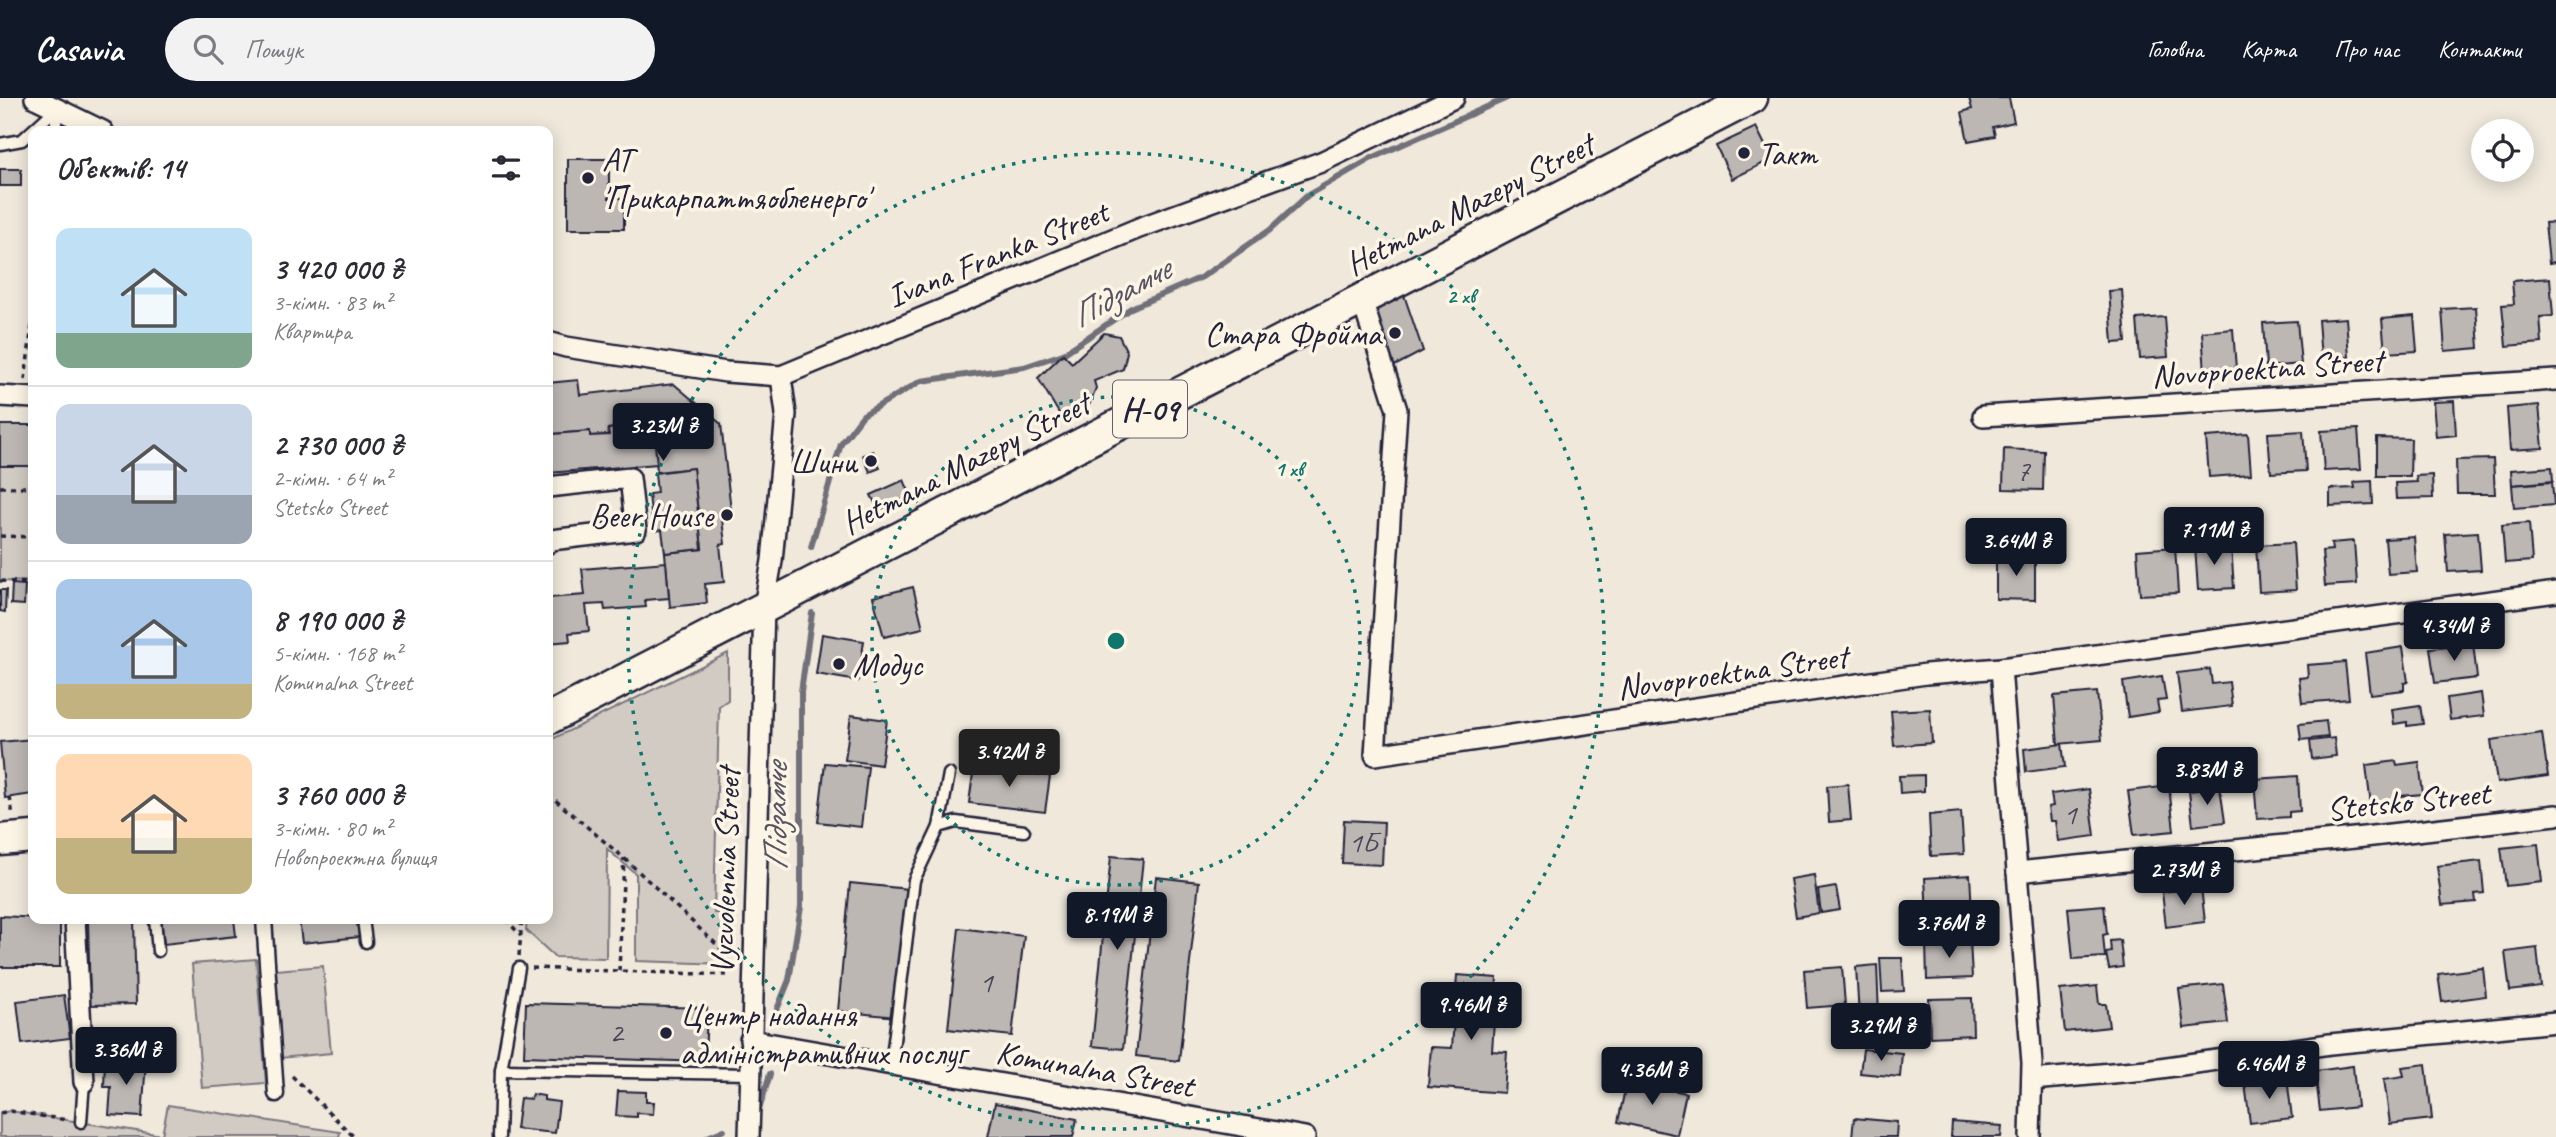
<!DOCTYPE html>
<html lang="uk">
<head>
<meta charset="utf-8">
<style>
  body { margin:0; font-family:Caveat,sans-serif; background:#f2f2f3; color:#2b2b33; height:100vh; display:flex; flex-direction:column; font-size:26px; white-space:nowrap }
  * { box-sizing:border-box; margin:0 }
  p { font-size:23px; color:#7c7c81 }
  .icon { flex:none; width:38px; height:38px; fill:none; stroke:currentColor; stroke-width:2; stroke-linecap:round; stroke-linejoin:round }
  .map { position:relative; flex:1; overflow:hidden }
  .details { position:absolute; left:28px; top:28px; width:525px; height:798px; display:flex; flex-direction:column; background:#fff; border-radius:14px; box-shadow:0 4px 18px #0003 }
  .details>* { flex:none }
  .buttons { position:absolute; left:2471px; top:21px; display:grid; gap:14px }
  .buttons a { display:grid; place-items:center; width:63px; height:63px; border-radius:50%; background:#fff; box-shadow:0 4px 18px #0003; font-size:35px }
  .price { position:absolute; translate:-50% -60px; padding:0 16px; border-radius:7px; background:#111827; color:#fff; font-size:23px; line-height:46px; filter:drop-shadow(0 2px 4px #0008) }
  .price::after { content:''; position:absolute; left:50%; top:42px; width:21px; height:16px; margin-left:-10px; background:inherit; clip-path:polygon(0 0,100% 0,50% 100%) }
  .price.selected { background:#222; color:#fff }
  ul { padding:0; list-style:none }
  li { display:flex; align-items:center; gap:21px; height:175px; padding:0 28px }
  li+li { border-top:2px solid #e1e1e2 }
  li span { display:grid; place-items:center; flex:none; width:196px; height:140px; border-radius:14px; color:#555 }
  li>.icon { margin-inline-start:auto }
  span .icon { width:84px; height:84px; fill:#fffc; stroke-width:1 }
  li b { font-size:30px }
  h2 { display:flex; justify-content:space-between; align-items:center; height:84px; padding:0 28px; font-size:30px }
  header { display:flex; align-items:center; gap:42px; box-sizing:border-box; height:98px; padding:0 35px; background:#111827; color:#fff }
  header strong { font-size:33px }
  nav { display:flex; gap:38px; margin-inline-start:auto; font-size:24px }
  .search { width:490px; height:63px; background:#f2f2f3; display:flex; align-items:center; gap:18px; box-sizing:border-box; padding:0 24px; border-radius:38px; color:#7c7c81; font-size:26px }
  .map>svg:first-child { display:block }
  .green { fill:#d1cbc3; stroke:#7a767f; stroke-width:2 }
  .lines { fill:none; stroke-linecap:round; stroke-linejoin:round }
  .stream { stroke:#716f79; stroke-width:6 }
  .building { fill:#bcb7b3; stroke:#22223b; stroke-width:2 }
  .service-casing { stroke:#22223b; stroke-width:15 }
  .pedestrian-casing { stroke:#22223b; stroke-width:19 }
  .minor-casing { stroke:#22223b; stroke-width:24 }
  .primary-casing { stroke:#22223b; stroke-width:35 }
  .path { stroke:#22223b; stroke-width:3.5; stroke-dasharray:5 5; stroke-linecap:butt }
  .service { stroke:#fcf5e5; stroke-width:10 }
  .pedestrian { stroke:#fcf5e5; stroke-width:14 }
  .minor { stroke:#fcf5e5; stroke-width:19 }
  .primary { stroke:#fcf5e5; stroke-width:30 }
  .ring { fill:none; stroke:#0f766e; stroke-width:3.5; stroke-dasharray:3.5 7 }
  .poi-dot { fill:#22223b; stroke:#fcf5e5; stroke-width:2.5 }
  .labels { text-anchor:middle; stroke-width:7; stroke-linejoin:round; paint-order:stroke }
  .number-label { font-size:30px; fill:#484759 }
  .shield { fill:#fcf5e5; stroke:#63616e; stroke-width:2 }
  .shield-label { font-size:32px; font-weight:bold; fill:#22223b }
  .poi-label { font-size:33px; fill:#22223b; stroke:#fcf5e5; text-anchor:start }
  .street-label { font-size:33px; fill:#22223b; stroke:#fcf5e5 }
  .water-label { font-size:35px; font-style:italic; fill:#575564; stroke:#fcf5e5 }
  .centre { fill:#0f766e; stroke:#fcf5e5; stroke-width:3.5 }
  .ring-label { font-size:21px; text-anchor:middle; font-weight:bold; fill:#0f766e; stroke:#fcf5e5; stroke-width:7; stroke-linejoin:round; paint-order:stroke }
</style>
</head>
<body>
<header>
<strong>Casavia</strong>
<div class="search"><svg class="icon" aria-label="search" viewBox="0 0 24 24"><circle cx="10" cy="10" r="6"/><path d="M15 15l6 6"/></svg>Пошук</div>
<nav><a>Головна</a><a>Карта</a><a>Про нас</a><a>Контакти</a></nav>
</header>
<div class="map">
<svg width="2556" height="1039" viewBox="0 0 2556 1039">
  <rect width="100%" height="100%" fill="#efe8db"/>
  <filter id="ink" filterUnits="userSpaceOnUse"><feTurbulence type="fractalNoise" baseFrequency=".0143" numOctaves="2"/><feDisplacementMap in="SourceGraphic" scale="14" xChannelSelector="R" yChannelSelector="G"/><feConvolveMatrix kernelMatrix="1 2 1 2 8 2 1 2 1" color-interpolation-filters="sRGB"/></filter>
  <g filter="url(#ink)">
    <g class="green">
      <polygon points="0,368 33,368 33,484 0,483"/>
      <polygon points="728,555 728,602 719,608 714,815 726,815 727,866 636,863 636,776 607,751 606,860 555,859 526,832 527,821 548,821 548,643"/>
      <polygon points="256,861 266,985 202,990 192,866"/>
      <polygon points="323,868 331,955 280,960 276,872"/>
      <polygon points="168,1007 340,1034 339,1039 0,1039 0,1015 10,1013 162,1037"/>
    </g>
    <g class="lines">
      <g class="stream">
        <polyline points="811,449 841,346 863,317 921,283 1024,269 1063,256 1131,210 1202,179 1270,132 1308,97 1372,60 1507,0"/>
        <polyline points="774,919 789,882 801,809 801,594 812,515"/>
        <polyline points="758,1015 770,976"/>
        <polyline points="708,1039 724,1032"/>
      </g>
    </g>
    <g class="building">
      <polygon points="1969,0 2009,0 2014,24 1993,29 1995,38 1968,43 1962,14 1972,11"/>
      <polygon points="1756,29 1772,61 1732,81 1716,48"/>
      <polygon points="568,61 609,61 609,100 624,100 624,131 568,131"/>
      <rect x="0" y="71" width="21" height="17"/>
      <polygon points="2556,124 2556,164 2549,165 2545,125"/>
      <polygon points="2550,180 2553,218 2540,219 2542,245 2506,248 2502,207 2514,206 2512,183"/>
      <polygon points="2122,192 2126,244 2113,245 2109,193"/>
      <polygon points="1404,197 1423,253 1385,273 1367,217"/>
      <polygon points="2476,209 2479,250 2445,253 2442,211"/>
      <polygon points="2414,218 2417,253 2385,255 2382,221"/>
      <polygon points="2165,219 2168,259 2140,261 2137,221"/>
      <polygon points="2346,220 2349,259 2321,261 2318,222"/>
      <polygon points="2297,223 2301,266 2266,269 2263,225"/>
      <polygon points="2233,231 2236,271 2205,274 2202,234"/>
      <polygon points="1104,235 1119,238 1127,254 1123,271 1094,283 1096,290 1089,307 1063,322 1038,280 1063,256 1072,265"/>
      <polygon points="578,282 580,297 674,286 721,326 731,412 721,413 725,446 720,447 724,484 705,486 707,505 670,509 665,455 702,451 693,370 657,374 653,327 608,331 609,337 590,338 590,333 553,336 553,342 548,342 548,285"/>
      <polygon points="2454,303 2456,337 2436,339 2433,304"/>
      <polygon points="2539,307 2543,350 2510,352 2507,310"/>
      <rect x="0" y="327" width="33" height="41"/>
      <polygon points="653,327 657,366 548,375 548,342 553,342 553,336 590,333 590,338 609,337 608,331"/>
      <polygon points="2358,331 2361,371 2324,373 2321,333"/>
      <polygon points="2303,333 2306,373 2271,375 2268,335"/>
      <polygon points="2248,336 2251,376 2209,379 2206,339"/>
      <polygon points="2377,340 2411,341 2410,378 2377,378"/>
      <polygon points="2004,351 2044,353 2043,392 2003,391"/>
      <polygon points="873,353 880,370 870,374 863,357"/>
      <polygon points="2493,361 2495,396 2457,396 2456,362"/>
      <polygon points="2552,369 2553,383 2512,387 2511,372"/>
      <polygon points="693,370 702,451 665,455 662,432 653,433 649,396 657,395 655,375"/>
      <polygon points="2432,377 2433,400 2396,401 2395,385 2417,384 2416,378"/>
      <polygon points="904,382 911,398 879,413 871,397"/>
      <polygon points="2372,383 2373,406 2330,408 2330,391 2355,390 2354,384"/>
      <polygon points="2552,384 2554,407 2514,410 2512,387"/>
      <polygon points="2529,425 2532,463 2505,465 2502,427"/>
      <polygon points="2478,434 2481,472 2448,474 2445,436"/>
      <polygon points="2414,439 2417,474 2388,476 2385,441"/>
      <polygon points="2354,443 2357,486 2325,488 2322,453 2332,452 2331,445"/>
      <polygon points="2293,445 2296,492 2259,494 2256,447"/>
      <polygon points="2231,447 2234,490 2198,492 2195,448"/>
      <polygon points="2175,449 2178,495 2140,497 2137,452"/>
      <polygon points="1996,459 2035,460 2035,502 1996,501"/>
      <polygon points="666,464 669,500 645,502 646,509 605,512 604,506 586,507 589,533 569,535 570,543 548,545 548,500 585,497 582,471"/>
      <polygon points="12,486 25,487 24,507 11,506"/>
      <polygon points="913,489 923,530 884,539 873,499"/>
      <polygon points="0,492 6,492 5,514 0,513"/>
      <polygon points="822,536 864,543 858,583 816,576"/>
      <polygon points="2473,545 2477,580 2435,585 2430,550"/>
      <polygon points="2403,549 2408,584 2404,585 2404,592 2370,596 2365,555"/>
      <polygon points="2345,564 2349,601 2302,605 2299,580 2308,579 2307,567"/>
      <polygon points="2210,571 2212,586 2229,584 2232,608 2182,614 2177,575"/>
      <polygon points="2162,578 2166,602 2157,603 2159,614 2128,619 2123,584"/>
      <polygon points="2097,594 2102,642 2058,646 2054,598"/>
      <polygon points="2481,595 2484,618 2450,622 2447,600"/>
      <polygon points="2420,607 2423,626 2407,628 2407,624 2394,626 2392,611"/>
      <polygon points="1930,611 1932,645 1894,648 1891,613"/>
      <polygon points="851,617 887,622 881,667 845,662"/>
      <polygon points="2326,623 2328,639 2301,642 2299,626"/>
      <polygon points="2542,635 2548,678 2497,685 2491,642"/>
      <polygon points="2334,640 2336,658 2312,661 2310,643"/>
      <polygon points="33,641 33,696 5,700 0,644"/>
      <polygon points="2062,646 2065,669 2026,674 2024,651"/>
      <polygon points="2236,652 2239,676 2212,679 2209,655"/>
      <polygon points="2396,663 2397,667 2419,664 2423,696 2400,698 2402,705 2371,708 2366,667"/>
      <polygon points="825,665 868,669 861,729 818,724"/>
      <polygon points="974,668 1050,678 1045,714 969,705"/>
      <polygon points="1924,677 1924,693 1900,695 1899,678"/>
      <polygon points="2298,678 2300,713 2289,714 2289,719 2257,721 2254,681"/>
      <polygon points="1848,686 1851,722 1829,724 1827,688"/>
      <polygon points="2169,688 2174,733 2134,737 2128,693"/>
      <polygon points="2220,689 2225,724 2193,728 2189,693"/>
      <polygon points="2089,691 2095,738 2058,743 2055,723 2050,723 2048,709 2053,708 2051,696"/>
      <polygon points="1961,714 1964,756 1931,758 1929,717"/>
      <polygon points="1344,722 1384,724 1382,767 1342,765"/>
      <polygon points="2538,746 2542,784 2506,788 2501,750"/>
      <polygon points="1111,758 1143,761 1123,951 1092,948"/>
      <polygon points="2481,763 2484,795 2475,796 2476,804 2442,807 2437,768"/>
      <polygon points="1814,777 1819,815 1796,819 1790,781"/>
      <polygon points="1970,777 1972,814 1927,817 1925,780"/>
      <polygon points="1156,779 1199,784 1179,963 1136,958"/>
      <polygon points="850,785 908,791 896,919 838,913"/>
      <polygon points="1836,789 1840,812 1821,815 1818,792"/>
      <polygon points="2201,789 2205,824 2166,829 2162,794"/>
      <polygon points="2104,807 2107,836 2103,837 2105,859 2073,861 2068,810"/>
      <polygon points="0,818 60,821 60,869 0,869"/>
      <polygon points="88,821 134,821 136,906 90,907"/>
      <polygon points="161,821 234,821 236,838 164,846"/>
      <polygon points="299,821 357,821 359,839 302,845"/>
      <polygon points="959,830 1024,838 1012,938 948,931"/>
      <polygon points="1970,842 1972,880 1927,882 1926,844"/>
      <polygon points="2120,842 2123,869 2109,871 2106,855 2111,854 2110,843"/>
      <polygon points="2537,850 2541,889 2510,893 2505,854"/>
      <polygon points="1880,860 1902,860 1904,893 1882,894"/>
      <polygon points="1877,867 1879,918 1859,919 1856,869"/>
      <polygon points="1842,869 1845,907 1807,910 1804,872"/>
      <polygon points="2483,870 2486,898 2442,904 2438,876"/>
      <polygon points="1457,877 1497,880 1492,953 1507,954 1504,995 1428,989 1431,949 1452,950"/>
      <polygon points="2223,886 2228,925 2184,930 2179,891"/>
      <polygon points="2097,888 2099,906 2106,906 2109,929 2065,934 2060,892"/>
      <polygon points="64,897 70,940 22,946 17,903"/>
      <polygon points="1972,900 1973,937 1930,939 1929,901"/>
      <polygon points="526,905 707,910 705,964 524,958"/>
      <polygon points="1863,951 1902,955 1900,979 1860,975"/>
      <polygon points="105,962 146,964 142,1019 109,1017 111,989 104,989"/>
      <polygon points="2426,966 2432,1021 2390,1026 2384,981 2404,978 2402,969"/>
      <polygon points="2353,968 2357,1009 2320,1013 2315,973"/>
      <polygon points="2287,980 2292,1020 2250,1025 2245,985"/>
      <polygon points="1627,982 1686,995 1677,1037 1618,1024"/>
      <polygon points="618,993 646,994 646,1004 654,1004 653,1016 637,1015 637,1019 616,1018"/>
      <polygon points="532,996 544,998 544,1002 559,1004 555,1035 516,1031 520,1000 531,1001"/>
      <polygon points="995,1005 1077,1021 1073,1039 988,1039"/>
      <polygon points="1854,1020 1897,1024 1896,1039 1852,1039"/>
      <polygon points="1952,1024 2002,1028 2001,1039 1951,1039"/>
    </g>
    <g class="lines">
      <defs>
        <g id="service">
          <polyline points="56,7 56,33"/>
          <polyline points="0,46 22,42 56,11"/>
          <polyline points="939,729 949,676"/>
          <polyline points="155,821 158,853"/>
          <polyline points="363,821 366,844"/>
          <polyline points="891,967 914,782 939,729 956,724 1024,733"/>
          <polyline points="501,972 751,976"/>
          <polyline points="81,1024 84,984"/>
          <polyline points="499,1039 501,972 519,870"/>
        </g>
        <polyline id="pedestrian" points="264,821 276,996"/>
        <g id="minor">
          <polyline points="35,0 103,33"/>
          <polyline points="1362,202 1397,312 1375,657 1926,576 2001,570 2556,494"/>
          <polyline points="548,244 566,249 726,274 781,278 1139,130 1321,64 1454,0"/>
          <polyline points="0,298 33,300"/>
          <polyline points="1983,318 2556,282"/>
          <polyline points="548,389 630,380 636,432 551,442 548,445"/>
          <polyline points="2001,570 2032,965 2030,1039"/>
          <polyline points="2017,774 2364,739 2556,717"/>
          <polyline points="75,821 84,984"/>
          <polyline points="750,942 1305,1039"/>
          <polyline points="2032,982 2146,972 2330,946 2556,924"/>
          <polyline points="749,1039 764,509 772,463 786,316 781,278"/>
        </g>
        <g id="primary">
          <polyline points="548,621 1752,0"/>
          <polyline points="0,742 33,739"/>
        </g>
      </defs>
      <use href="#service" class="service-casing"/>
      <use href="#pedestrian" class="pedestrian-casing"/>
      <use href="#minor" class="minor-casing"/>
      <use href="#primary" class="primary-casing"/>
      <g class="path">
        <polyline points="25,282 33,219"/>
        <polyline points="0,389 33,389"/>
        <polyline points="0,438 33,439"/>
        <polyline points="0,483 33,485"/>
        <polyline points="548,696 624,760 730,859"/>
        <polyline points="10,699 13,718"/>
        <polyline points="506,821 521,838"/>
        <polyline points="519,858 522,821"/>
        <polyline points="532,870 729,877"/>
        <polyline points="619,873 624,760"/>
        <polyline points="292,978 354,1039"/>
        <polyline points="0,1015 10,1013 67,1022"/>
      </g>
      <use href="#service" class="service"/>
      <use href="#pedestrian" class="pedestrian"/>
      <use href="#minor" class="minor"/>
      <use href="#primary" class="primary"/>
    </g>
  </g>
  <g class="ring">
    <circle cx="1116" cy="543" r="244"/>
    <circle cx="1116" cy="543" r="488"/>
  </g>
  <g class="poi-dot">
    <circle cx="1744" cy="55" r="7"/>
    <circle cx="588" cy="80" r="7"/>
    <circle cx="1395" cy="235" r="7"/>
    <circle cx="871" cy="363" r="7"/>
    <circle cx="727" cy="417" r="7"/>
    <circle cx="839" cy="566" r="7"/>
    <circle cx="666" cy="935" r="7"/>
  </g>
  <g class="labels">
    <g class="number-label">
      <text x="2023" y="382">7</text>
      <text x="2070" y="726">1</text>
      <text x="1363" y="754">1Б</text>
      <text x="986" y="894">1</text>
      <text x="616" y="944">2</text>
    </g>
    <rect class="shield" x="1113" y="282.5" width="74" height="57" rx="5"/>
    <g class="shield-label">
      <text x="1150" y="322">Н-09</text>
    </g>
    <g class="poi-label">
      <text x="1758" y="67">Такт</text>
      <text x="602" y="73">АТ<tspan x="602" dy="38">'Прикарпаттяобленерго'</tspan></text>
      <text x="1381" y="247" text-anchor="end">Стара Фройма</text>
      <text x="857" y="375" text-anchor="end">Шини</text>
      <text x="713" y="429" text-anchor="end">Beer House</text>
      <text x="853" y="578">Модус</text>
      <text x="680" y="928">Центр надання<tspan x="680" dy="38">адміністративних послуг</tspan></text>
    </g>
    <g class="street-label">
      <text transform="translate(1469 105) rotate(-27)" y="12">Hetmana Mazepy Street</text>
      <text transform="translate(997 155) rotate(-22)" y="12">Ivana Franka Street</text>
      <text transform="translate(2267 269) rotate(-4)" y="12">Novoproektna Street</text>
      <text transform="translate(965 364) rotate(-27)" y="12">Hetmana Mazepy Street</text>
      <text transform="translate(1732 573) rotate(-8)" y="12">Novoproektna Street</text>
      <text transform="translate(2408 702) rotate(-6)" y="12">Stetsko Street</text>
      <text transform="translate(724 773) rotate(-88)" y="12">Vyzvolennia Street</text>
      <text transform="translate(1095 970) rotate(10)" y="12">Komunalna Street</text>
    </g>
    <g class="water-label">
      <text transform="translate(1120 194) rotate(-29)" y="12">Підзамче</text>
      <text transform="translate(775 719) rotate(-90)" y="12">Підзамче</text>
    </g>
  </g>
  <circle cx="1116" cy="543" r="10" class="centre"/>
  <g class="ring-label">
    <text x="1461" y="205">2 хв</text>
    <text x="1289" y="378">1 хв</text>
  </g>
</svg>
<div class="buttons">
<a><svg class="icon" aria-label="locate" viewBox="0 0 24 24"><circle cx="12" cy="12" r="6"/><path d="M12 2v4M12 18v4M2 12h4M18 12h4"/></svg></a>
</div>
<b class="price" style="left:663px;top:365px">3.23M ₴</b>
<b class="price" style="left:2214px;top:469px">7.11M ₴</b>
<b class="price" style="left:2016px;top:480px">3.64M ₴</b>
<b class="price" style="left:2454px;top:565px">4.34M ₴</b>
<b class="price selected" style="left:1009px;top:691px">3.42M ₴</b>
<b class="price" style="left:2207px;top:709px">3.83M ₴</b>
<b class="price" style="left:2184px;top:809px">2.73M ₴</b>
<b class="price" style="left:1117px;top:854px">8.19M ₴</b>
<b class="price" style="left:1949px;top:862px">3.76M ₴</b>
<b class="price" style="left:1471px;top:944px">9.46M ₴</b>
<b class="price" style="left:1881px;top:965px">3.29M ₴</b>
<b class="price" style="left:126px;top:989px">3.36M ₴</b>
<b class="price" style="left:2269px;top:1003px">6.46M ₴</b>
<b class="price" style="left:1652px;top:1009px">4.36M ₴</b>
<section class="details">
<h2>Об’єктів: 14<svg class="icon" aria-label="filters" viewBox="0 0 24 24"><path d="M4 7h16M4 17h16"/><circle cx="9" cy="7" r="2"/><circle cx="15" cy="17" r="2"/></svg></h2>
<ul>
<li><span style="background:linear-gradient(#bfe0f5 75%,#7fa58c 0)"><svg class="icon" aria-label="home" viewBox="0 0 24 24"><path d="M3 11l9-7 9 7M6 9v11h12V9"/></svg></span><div><b>3 420 000 ₴</b><p>3-кімн. · 83 m²</p><p>Квартира</p></div></li>
<li><span style="background:linear-gradient(#c9d6e8 65%,#9aa5b1 0)"><svg class="icon" aria-label="home" viewBox="0 0 24 24"><path d="M3 11l9-7 9 7M6 9v11h12V9"/></svg></span><div><b>2 730 000 ₴</b><p>2-кімн. · 64 m²</p><p>Stetsko Street</p></div></li>
<li><span style="background:linear-gradient(#a9c7e8 75%,#c2b280 0)"><svg class="icon" aria-label="home" viewBox="0 0 24 24"><path d="M3 11l9-7 9 7M6 9v11h12V9"/></svg></span><div><b>8 190 000 ₴</b><p>5-кімн. · 168 m²</p><p>Komunalna Street</p></div></li>
<li><span style="background:linear-gradient(#ffd9b3 60%,#c2b280 0)"><svg class="icon" aria-label="home" viewBox="0 0 24 24"><path d="M3 11l9-7 9 7M6 9v11h12V9"/></svg></span><div><b>3 760 000 ₴</b><p>3-кімн. · 80 m²</p><p>Новопроектна вулиця</p></div></li>
</ul>
</section>
</div>
</body>
</html>
